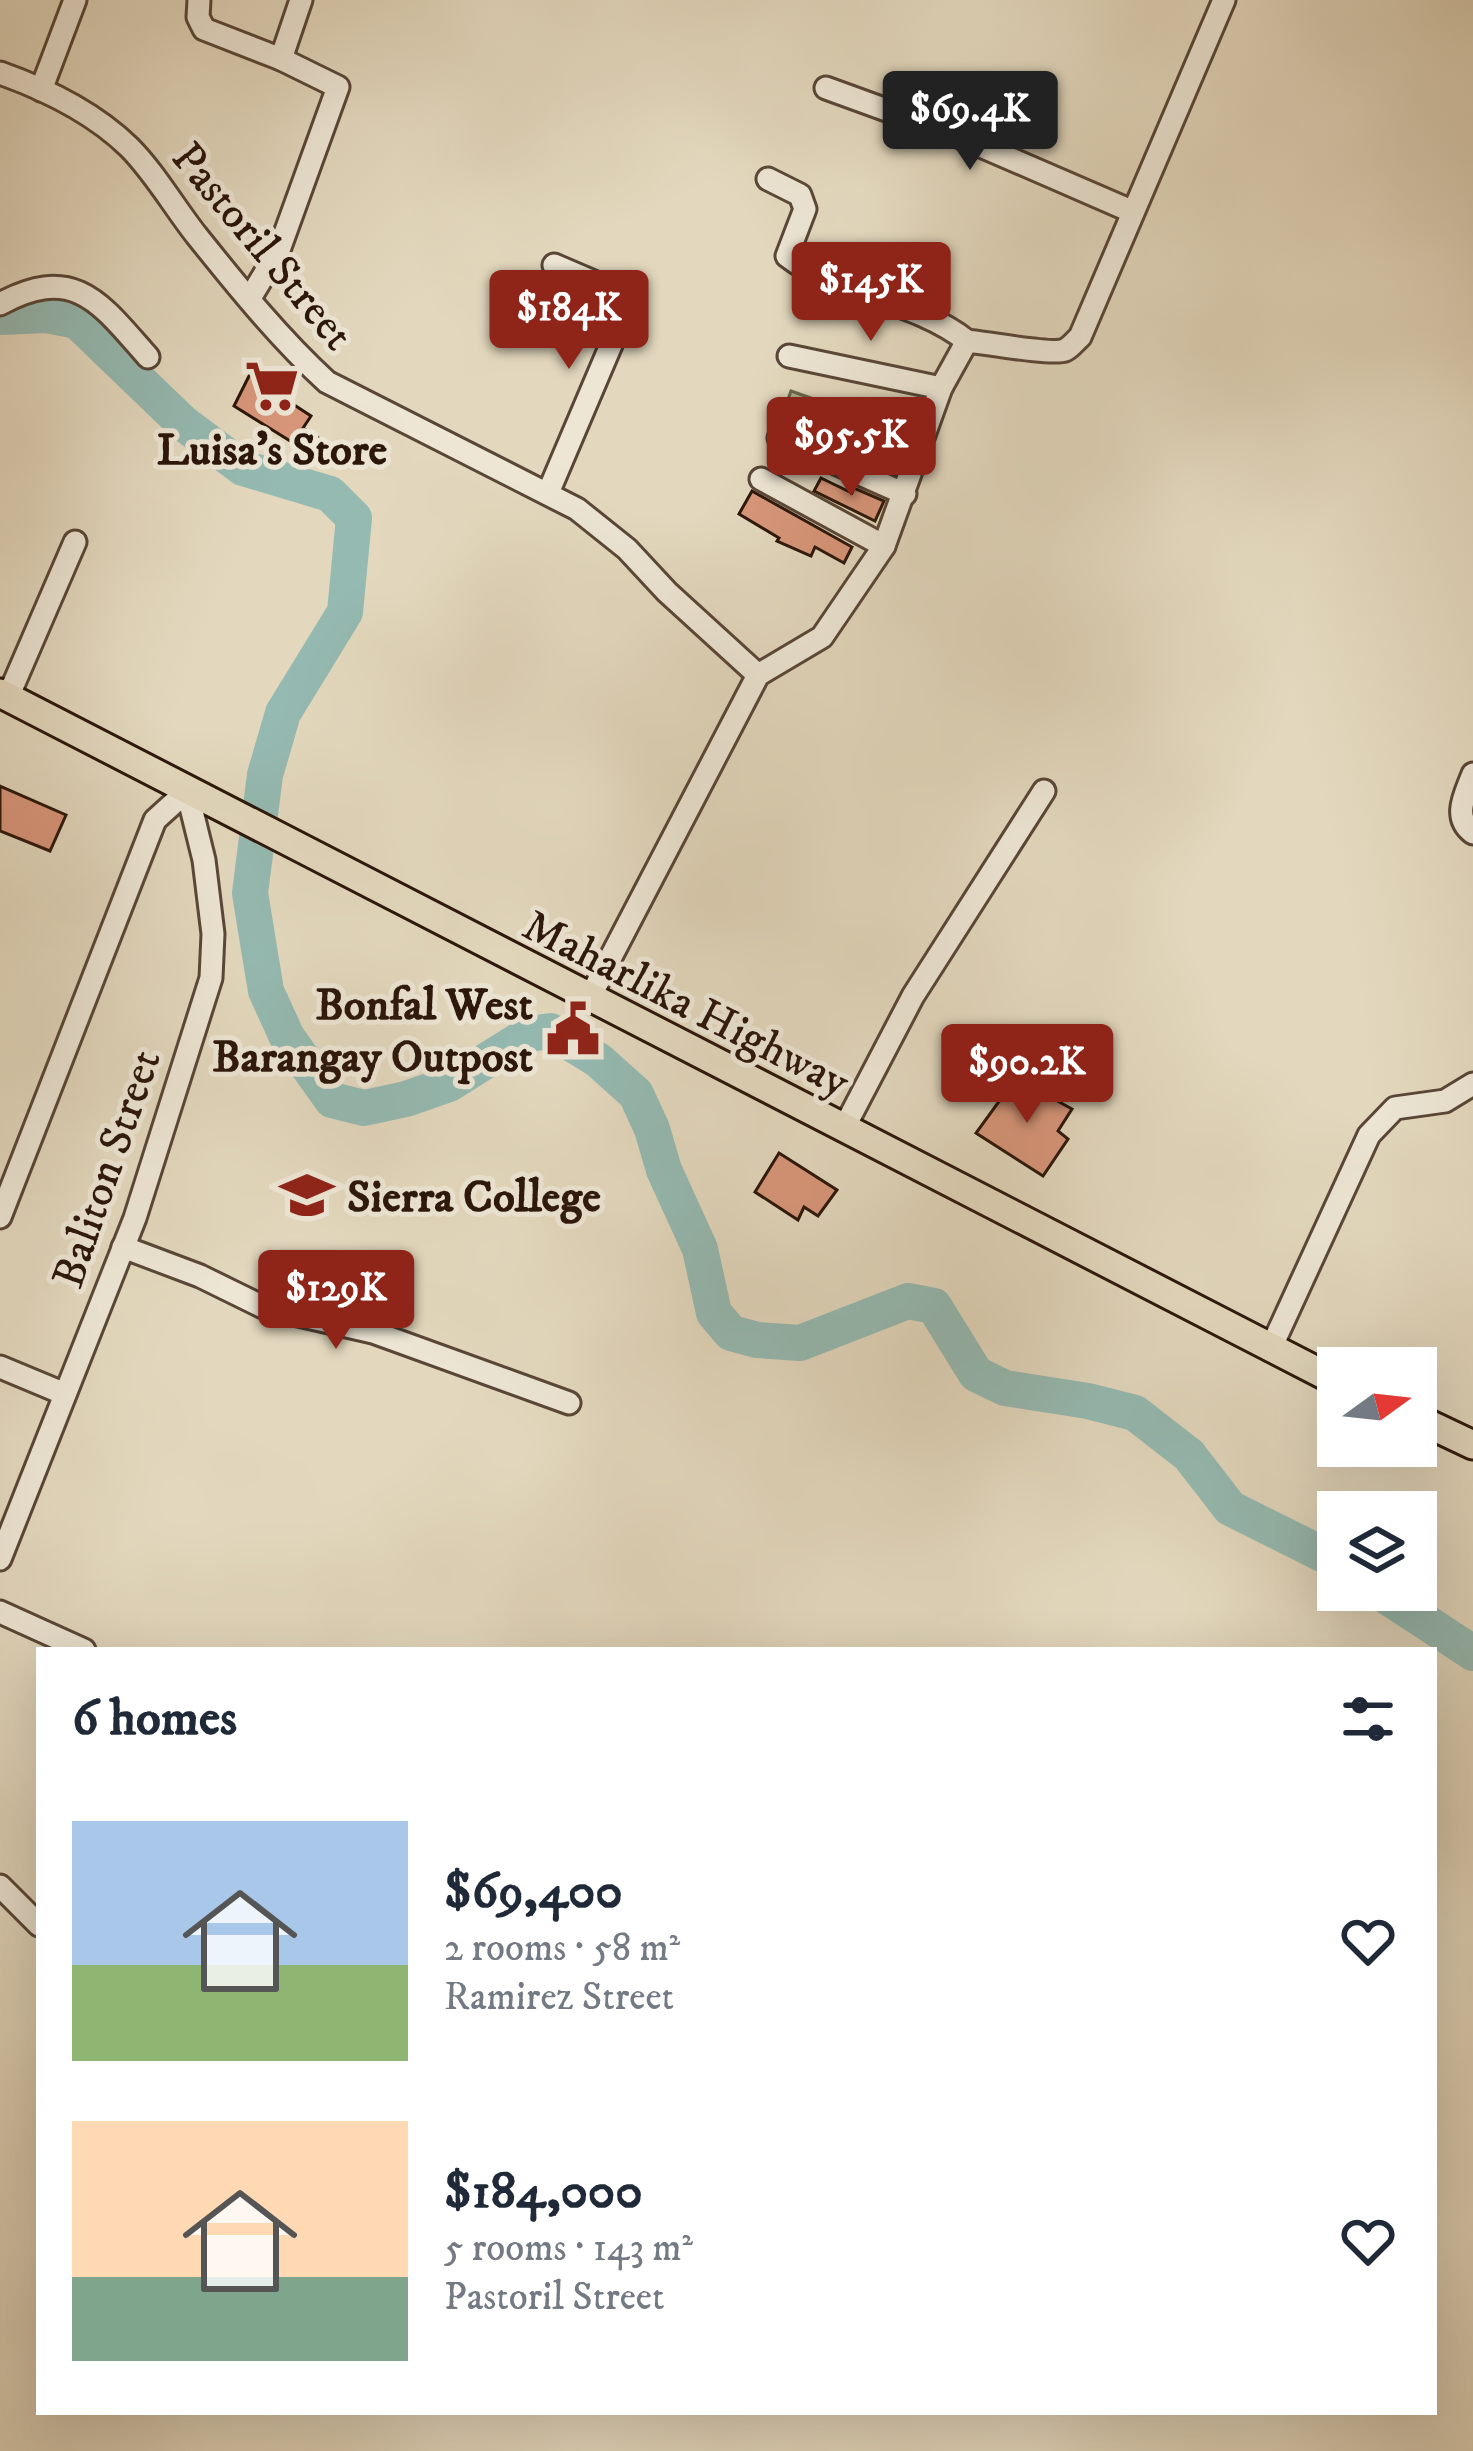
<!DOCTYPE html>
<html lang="en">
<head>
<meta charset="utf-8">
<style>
  body { margin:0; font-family:"IM FELL DW Pica",serif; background:#f2f2f3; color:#1f2937; height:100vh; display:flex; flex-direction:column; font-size:45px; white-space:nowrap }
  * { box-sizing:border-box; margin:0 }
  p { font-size:39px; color:#747a83 }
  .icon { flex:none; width:66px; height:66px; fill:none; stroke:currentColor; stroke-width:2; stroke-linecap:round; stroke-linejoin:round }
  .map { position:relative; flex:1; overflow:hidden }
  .sheet { position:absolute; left:36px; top:1647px; width:1401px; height:768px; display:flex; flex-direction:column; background:#fff; border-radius:0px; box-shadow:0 12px 48px #0002 }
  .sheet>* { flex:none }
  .needle { width:78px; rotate:75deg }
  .controls { position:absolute; left:1317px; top:1347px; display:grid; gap:24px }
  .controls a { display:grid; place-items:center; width:120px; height:120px; border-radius:0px; background:#fff; box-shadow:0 12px 48px #0002; font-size:60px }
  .price { position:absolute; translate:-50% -102px; padding:0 27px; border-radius:12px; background:#8f2418; color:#fff; font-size:39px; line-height:78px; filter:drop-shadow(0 3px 6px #0008) }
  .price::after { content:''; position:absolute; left:50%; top:72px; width:36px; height:27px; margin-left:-18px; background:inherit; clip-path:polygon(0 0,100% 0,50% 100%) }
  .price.on { background:#222; color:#fff }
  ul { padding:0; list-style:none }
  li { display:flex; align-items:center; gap:36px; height:300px; padding:0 36px }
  li span { display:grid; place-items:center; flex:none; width:336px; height:240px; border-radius:0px; color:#555 }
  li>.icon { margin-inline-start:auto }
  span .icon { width:144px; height:144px; fill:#fffc; stroke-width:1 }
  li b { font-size:51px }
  h2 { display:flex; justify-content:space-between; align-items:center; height:144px; padding:0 36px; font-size:51px }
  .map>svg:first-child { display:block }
  .green { fill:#b6be90; stroke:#706a4d; stroke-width:3 }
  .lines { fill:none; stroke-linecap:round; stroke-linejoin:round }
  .river { stroke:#95bab2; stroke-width:36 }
  .building { fill:#d8967a; stroke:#2b160a; stroke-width:3 }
  .minor-casing { stroke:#594637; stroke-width:27 }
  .major-casing { stroke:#2b160a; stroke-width:33 }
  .minor { stroke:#ede6d5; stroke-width:21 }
  .major { stroke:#e3d8be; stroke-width:27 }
  .labels { text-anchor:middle; stroke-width:10; stroke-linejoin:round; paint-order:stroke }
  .street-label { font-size:45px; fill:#2b160a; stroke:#ede6d5 }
  .poi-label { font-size:45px; font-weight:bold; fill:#2b160a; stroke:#ede6d5 }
</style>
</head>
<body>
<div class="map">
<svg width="1473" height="2451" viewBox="0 0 1473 2451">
  <rect width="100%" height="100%" fill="#e3d8be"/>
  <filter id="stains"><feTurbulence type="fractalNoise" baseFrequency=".00167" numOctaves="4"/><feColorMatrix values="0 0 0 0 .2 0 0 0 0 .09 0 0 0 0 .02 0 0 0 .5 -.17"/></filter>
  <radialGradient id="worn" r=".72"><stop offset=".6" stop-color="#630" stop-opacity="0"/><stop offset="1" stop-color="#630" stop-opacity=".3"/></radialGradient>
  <polygon class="green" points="791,391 879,422 863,467 775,436"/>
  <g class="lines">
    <g class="river">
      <polyline points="0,317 47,315 77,321 183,423 243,468 330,494 354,518 345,612 283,713 265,775 250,893 266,991 287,1037 332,1100 364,1108 406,1099 449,1084 529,1034 551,1031 598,1060 636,1094 652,1129 664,1170 700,1249 714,1313 731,1333 757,1340 800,1343 908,1301 934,1306 976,1374 1005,1388 1088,1401 1135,1413 1189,1455 1230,1508 1338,1562"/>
      <polyline points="1377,1590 1473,1653"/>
    </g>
  </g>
  <g class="building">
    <polygon points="252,370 284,386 279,395 311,416 303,428 320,439 311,454 234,406"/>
    <polygon points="884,428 906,437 893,472 871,462"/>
    <polygon points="821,478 852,493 854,488 884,501 875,521 814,491"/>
    <polygon points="752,491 852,547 844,563 815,547 811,556 777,541 779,538 739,514"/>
    <polygon points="0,786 66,815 50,851 0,831"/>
    <polygon points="1016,1078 1072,1109 1058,1131 1068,1139 1043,1176 976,1133"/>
    <polygon points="779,1153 837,1190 818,1216 804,1207 798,1220 755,1192"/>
  </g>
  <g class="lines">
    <defs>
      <g id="minor">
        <polyline points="199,0 198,17 204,29 281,59 338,87 279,250 250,298"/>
        <polyline points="281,59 301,0"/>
        <path d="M0,73C45,89 94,113 129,147C155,173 174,207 197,236C237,286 280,339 327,382L577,509L627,549L667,592L758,675"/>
        <polyline points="826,88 958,136 1131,211"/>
        <polyline points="41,90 75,0"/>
        <path d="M768,179L800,195L805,209L787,256C840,297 914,299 967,341"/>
        <path d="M0,304C75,263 101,304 148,357"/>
        <polyline points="789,356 941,388"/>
        <polyline points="779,438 905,494"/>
        <polyline points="761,479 884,546"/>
        <polyline points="548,493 631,298 554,265"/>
        <polyline points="8,697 75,542"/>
        <path d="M1473,774C1465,795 1452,817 1473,833"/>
        <path d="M589,999L758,675L822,637L884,546L941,388L967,341C986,343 1053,355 1065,350C1071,347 1075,341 1080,337L1224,0"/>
        <polyline points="843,1130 913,996 1044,791"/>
        <polyline points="0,1217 155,820 187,791 204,860 213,934 211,978 135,1218 0,1559"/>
        <polyline points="123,1247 200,1276 263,1307 373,1332 569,1403"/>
        <polyline points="1270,1350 1369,1135 1395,1108 1445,1101 1473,1084"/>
        <polyline points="0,1367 65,1394"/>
        <polyline points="0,1612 84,1650"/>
        <polyline points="0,1886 39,1925"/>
      </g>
      <g id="major">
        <polyline points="0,693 1338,1382"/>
        <polyline points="1416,1418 1473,1445"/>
      </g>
    </defs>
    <use href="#minor" class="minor-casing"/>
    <use href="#major" class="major-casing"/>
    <use href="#minor" class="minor"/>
    <use href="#major" class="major"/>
  </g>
  <defs>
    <symbol id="supermarket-bare" viewBox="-9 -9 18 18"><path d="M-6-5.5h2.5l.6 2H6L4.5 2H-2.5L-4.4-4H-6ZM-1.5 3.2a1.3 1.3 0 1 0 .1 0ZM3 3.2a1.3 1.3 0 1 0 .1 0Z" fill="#8f2418" stroke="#ede6d5" stroke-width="2.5" paint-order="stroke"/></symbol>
    <symbol id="civic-bare" viewBox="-9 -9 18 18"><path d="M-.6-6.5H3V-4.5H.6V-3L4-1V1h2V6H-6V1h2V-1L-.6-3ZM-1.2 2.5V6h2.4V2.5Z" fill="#8f2418" stroke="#ede6d5" stroke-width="2.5" paint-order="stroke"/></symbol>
    <symbol id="university-bare" viewBox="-9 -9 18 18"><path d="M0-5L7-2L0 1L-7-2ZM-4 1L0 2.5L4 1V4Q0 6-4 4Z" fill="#8f2418" stroke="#ede6d5" stroke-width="2.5" paint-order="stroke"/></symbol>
  </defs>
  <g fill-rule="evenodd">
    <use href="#supermarket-bare" x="234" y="348" width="76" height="76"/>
    <use href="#civic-bare" x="535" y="991" width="76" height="76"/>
    <use href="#university-bare" x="269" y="1157" width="76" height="76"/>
  </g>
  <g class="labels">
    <g class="street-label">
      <text transform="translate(264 245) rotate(50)" y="16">Pastoril Street</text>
      <text transform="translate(687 1002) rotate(27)" y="16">Maharlika Highway</text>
      <text transform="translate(105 1168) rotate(-71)" y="16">Baliton Street</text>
    </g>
    <g class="poi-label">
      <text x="272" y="464">Luisa's Store</text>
      <text x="533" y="1019" text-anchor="end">Bonfal West<tspan x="533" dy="52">Barangay Outpost</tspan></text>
      <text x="347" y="1211" text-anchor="start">Sierra College</text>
    </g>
  </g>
  <rect width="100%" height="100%" filter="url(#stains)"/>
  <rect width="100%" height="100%" fill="url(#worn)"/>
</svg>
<div class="controls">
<a><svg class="needle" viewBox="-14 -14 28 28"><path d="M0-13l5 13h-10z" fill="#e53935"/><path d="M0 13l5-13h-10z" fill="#747a83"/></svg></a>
<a><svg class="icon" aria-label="layers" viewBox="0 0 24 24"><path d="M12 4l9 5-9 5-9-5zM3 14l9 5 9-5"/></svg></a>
</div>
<b class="price on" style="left:970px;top:173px">$69.4K</b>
<b class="price" style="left:871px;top:344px">$145K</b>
<b class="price" style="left:569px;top:372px">$184K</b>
<b class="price" style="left:851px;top:499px">$95.5K</b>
<b class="price" style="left:1027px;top:1126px">$90.2K</b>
<b class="price" style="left:336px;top:1352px">$129K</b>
<section class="sheet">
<h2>6 homes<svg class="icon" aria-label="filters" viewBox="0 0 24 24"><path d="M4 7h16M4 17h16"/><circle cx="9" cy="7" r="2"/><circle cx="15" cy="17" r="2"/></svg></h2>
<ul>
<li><span style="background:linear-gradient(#a9c7e8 60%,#8fb573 0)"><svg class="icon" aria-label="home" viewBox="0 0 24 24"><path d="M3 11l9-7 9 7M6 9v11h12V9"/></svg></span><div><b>$69,400</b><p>2 rooms · 58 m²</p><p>Ramirez Street</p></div><svg class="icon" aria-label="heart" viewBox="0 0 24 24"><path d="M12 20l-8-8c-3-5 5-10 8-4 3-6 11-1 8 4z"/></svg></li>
<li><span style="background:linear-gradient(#ffd9b3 65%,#7fa58c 0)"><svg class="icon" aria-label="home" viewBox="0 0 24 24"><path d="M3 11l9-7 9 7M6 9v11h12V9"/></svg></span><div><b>$184,000</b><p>5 rooms · 143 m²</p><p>Pastoril Street</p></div><svg class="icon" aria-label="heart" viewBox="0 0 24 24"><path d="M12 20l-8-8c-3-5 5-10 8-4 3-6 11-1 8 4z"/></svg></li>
</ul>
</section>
</div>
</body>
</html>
